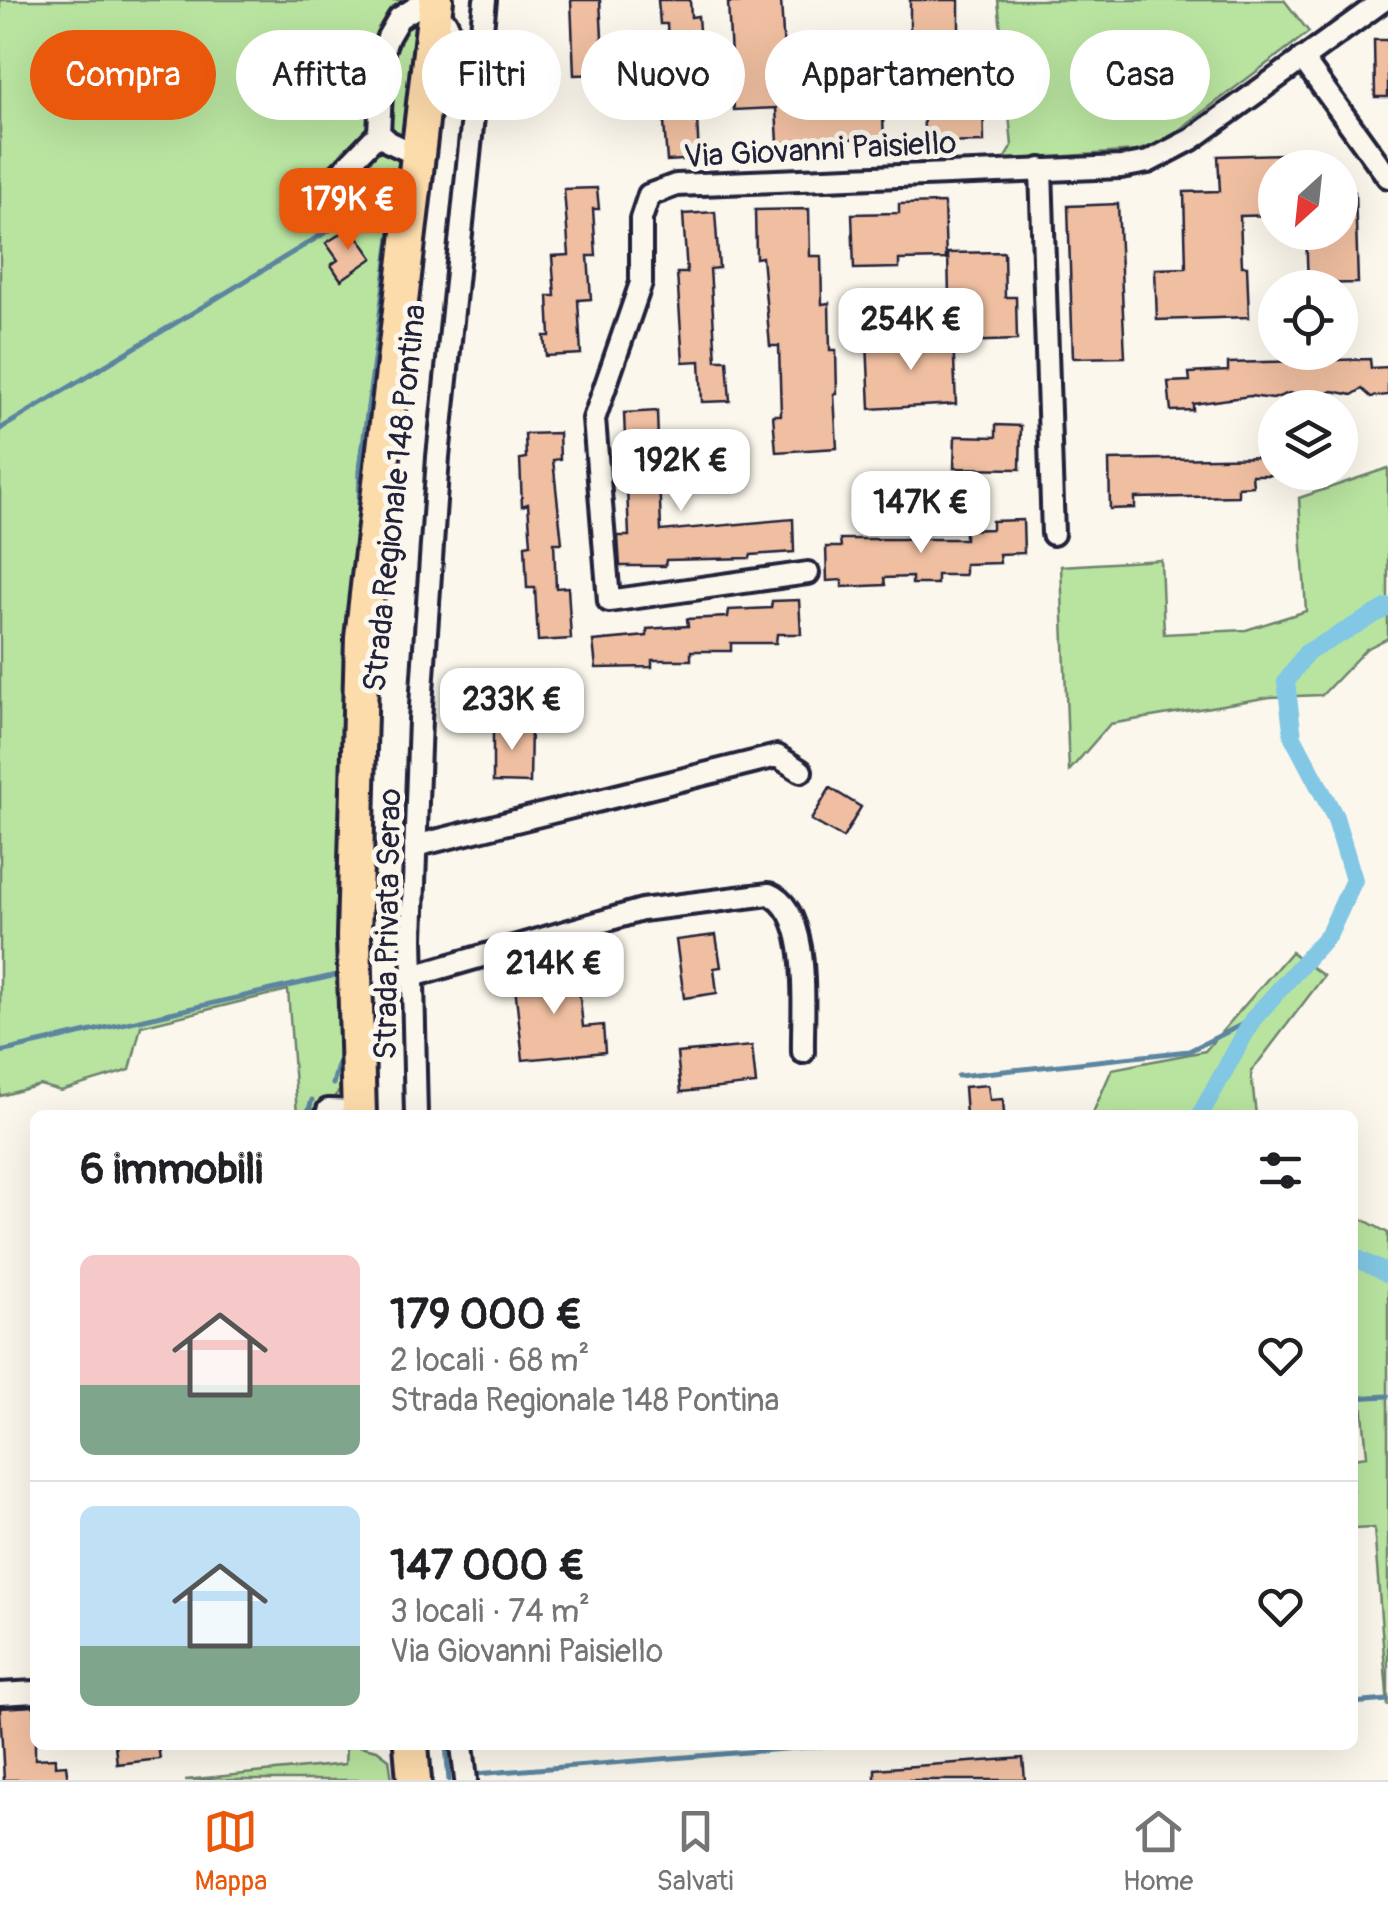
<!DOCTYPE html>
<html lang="it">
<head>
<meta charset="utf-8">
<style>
  body { margin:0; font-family:Pangolin,sans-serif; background:#f2f2f2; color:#202124; height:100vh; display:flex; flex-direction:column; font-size:38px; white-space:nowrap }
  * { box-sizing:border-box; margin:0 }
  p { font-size:32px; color:#757577 }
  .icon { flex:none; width:55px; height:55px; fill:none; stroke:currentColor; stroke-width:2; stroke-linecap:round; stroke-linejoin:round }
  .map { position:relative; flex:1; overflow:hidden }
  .drawer { position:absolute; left:30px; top:1110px; width:1328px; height:640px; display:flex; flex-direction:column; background:#fff; border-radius:15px; box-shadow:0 10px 40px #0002 }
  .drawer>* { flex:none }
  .banner { position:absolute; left:30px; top:30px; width:1330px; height:90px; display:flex; gap:20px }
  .needle { width:65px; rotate:207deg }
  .tools { position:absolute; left:1258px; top:150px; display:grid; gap:20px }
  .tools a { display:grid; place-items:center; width:100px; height:100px; border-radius:50%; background:#fff; box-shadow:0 10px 40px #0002; font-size:50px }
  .price { position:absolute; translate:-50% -85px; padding:0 22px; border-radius:20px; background:#fff; color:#222; font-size:32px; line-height:65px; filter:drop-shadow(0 2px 5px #0008) }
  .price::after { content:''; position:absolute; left:50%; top:60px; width:30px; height:22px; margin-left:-15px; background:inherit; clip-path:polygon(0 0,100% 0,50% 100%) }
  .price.on { background:#ea580c; color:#fff }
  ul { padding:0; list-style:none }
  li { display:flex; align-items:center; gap:30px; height:250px; padding:0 50px }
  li+li { border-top:2px solid #e0e0e0 }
  li span { display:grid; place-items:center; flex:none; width:280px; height:200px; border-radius:15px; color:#555 }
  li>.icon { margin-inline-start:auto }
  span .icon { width:120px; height:120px; fill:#fffc; stroke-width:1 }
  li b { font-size:42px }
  h2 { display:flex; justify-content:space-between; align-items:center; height:120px; padding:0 50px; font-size:42px }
  .chip { padding:0 35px; border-radius:45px; background:#fff; box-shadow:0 10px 40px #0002; font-size:35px; line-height:90px }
  .chip.on { background:#ea580c; color:#fff }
  .dock { display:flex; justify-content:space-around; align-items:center; height:140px; border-top:2px solid #e0e0e0; background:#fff; font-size:28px; color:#757577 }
  .dock a { display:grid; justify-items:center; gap:5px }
  .dock .on { color:#ea580c }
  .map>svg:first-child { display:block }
  .green { fill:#b9e4a0; stroke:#6e836e; stroke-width:2.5 }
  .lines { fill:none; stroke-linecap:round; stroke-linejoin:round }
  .stream { stroke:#5c85a0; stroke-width:5 }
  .canal { stroke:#82c7e3; stroke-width:18 }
  .building { fill:#f0bfa1; stroke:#22223b; stroke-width:2.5 }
  .minor-casing { stroke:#22223b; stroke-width:28 }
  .primary-casing { stroke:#22223b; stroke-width:40 }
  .minor { stroke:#fbf7ec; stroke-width:20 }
  .primary { stroke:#fddcac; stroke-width:32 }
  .labels { text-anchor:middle; stroke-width:10; stroke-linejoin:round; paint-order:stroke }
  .street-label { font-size:32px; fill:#22223b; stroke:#fbf7ec }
</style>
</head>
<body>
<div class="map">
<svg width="1388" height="1780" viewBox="0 0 1388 1780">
  <rect width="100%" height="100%" fill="#fbf7ec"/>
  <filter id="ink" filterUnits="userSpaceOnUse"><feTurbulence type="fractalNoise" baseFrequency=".01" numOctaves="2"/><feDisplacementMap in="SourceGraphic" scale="20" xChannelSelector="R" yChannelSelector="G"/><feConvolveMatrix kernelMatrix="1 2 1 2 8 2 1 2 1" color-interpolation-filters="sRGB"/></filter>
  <g filter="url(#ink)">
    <g class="green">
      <path d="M0,0H418L363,522L343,1085C334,1103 315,1109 297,1114L288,990L141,1026L130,1070L61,1091L40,1085L0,1096Z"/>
      <polygon points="998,0 1284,0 1309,32 1163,142 1136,151 1003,161 1012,146"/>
      <polygon points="1388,468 1388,638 1366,649 1322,695 1270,697 1110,724 1069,771 1061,566 1161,560 1164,634 1246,630 1306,611 1299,498"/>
      <polygon points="1291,952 1324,976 1251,1072 1256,1115 1092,1115 1112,1069 1205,1051"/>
      <polygon points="1353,1214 1388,1233 1388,1707 1374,1528 1353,1529 1353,1458 1367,1456 1362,1401 1353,1398"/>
      <polygon points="355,1745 377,1750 389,1759 392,1780 185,1780 345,1764 346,1747"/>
    </g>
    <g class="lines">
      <g class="stream">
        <polyline points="402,141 410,83"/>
        <polyline points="0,429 396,190"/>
        <polyline points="358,534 360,468 401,152"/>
        <polyline points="0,1052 341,974"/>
        <polyline points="958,1076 1189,1051 1253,1019"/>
        <polyline points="333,1084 341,1054"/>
        <polyline points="307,1115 312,1100"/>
        <polyline points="1352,1398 1388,1396"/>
        <polyline points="1352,1703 1388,1700"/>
        <polyline points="446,1745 449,1780"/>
        <polyline points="476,1774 833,1745"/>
      </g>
      <g class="canal">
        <polyline points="1200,1115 1253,1019 1329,934 1354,880 1335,817 1293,737 1286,682 1306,653 1388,607"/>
        <polyline points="1352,1256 1388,1274"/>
      </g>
    </g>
    <g class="building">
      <polygon points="571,0 600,0 604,74 574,75"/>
      <polygon points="658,0 690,0 691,17 698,16 705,117 697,117 699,159 667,161 663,110 672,109 667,24 660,24"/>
      <polygon points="781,0 786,88 881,83 884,137 778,143 776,108 734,110 728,3"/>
      <polygon points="910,0 959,0 959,35 982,35 984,142 924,143 923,32 910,32"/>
      <polygon points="1374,40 1388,40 1388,97 1375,97"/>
      <polygon points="1316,153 1316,168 1275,168 1275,215 1240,216 1242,266 1247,266 1249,317 1157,320 1155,269 1186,268 1184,192 1220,191 1218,156"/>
      <polygon points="597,188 599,209 593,209 596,256 588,256 591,299 578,300 581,354 546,356 544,336 550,336 548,296 555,296 552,256 569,255 564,189"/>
      <polygon points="1340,192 1355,192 1358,283 1308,284 1306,232 1340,232"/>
      <polygon points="944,203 946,259 899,260 899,268 854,269 852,214 899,213 899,204"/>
      <polygon points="1118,204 1125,357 1073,358 1068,206"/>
      <polygon points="809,209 810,256 821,256 822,304 829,303 830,350 836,350 837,394 834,394 837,448 776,452 773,415 781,415 779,346 770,346 762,257 756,258 755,210"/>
      <polygon points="715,212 719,268 710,269 716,360 727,360 730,401 702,402 700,361 683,362 677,273 687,273 683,214"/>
      <polygon points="351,227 373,258 341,280 331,265 338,260 326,243"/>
      <polygon points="1004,252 1005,297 1016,297 1017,340 960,342 958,296 949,296 948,253"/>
      <polygon points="953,338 956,404 870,409 867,341"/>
      <polygon points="1370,359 1371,368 1388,367 1388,395 1371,397 1362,389 1352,395 1333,391 1316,397 1289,393 1273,399 1250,396 1193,404 1193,410 1171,411 1168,382 1190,381 1189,373 1228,371 1228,363"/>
      <polygon points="657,411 661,531 793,519 794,552 751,555 750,558 666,560 665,566 620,566 618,536 629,536 624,413"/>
      <polygon points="996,425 1021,426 1020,469 954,468 955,436 996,437"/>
      <polygon points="559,433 560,459 553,460 562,543 554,543 556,588 568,587 571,639 538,641 535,588 527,588 525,545 531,544 528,504 522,506 520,459 526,458 525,434"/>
      <polygon points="1271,457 1271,475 1252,475 1253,486 1238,487 1238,496 1135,498 1135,508 1110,509 1109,460"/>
      <polygon points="1023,520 1024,553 999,554 1000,563 965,564 965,575 937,575 937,584 912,584 912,577 884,578 885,585 842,587 842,580 827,581 826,547 841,547 840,539 965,539 965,530 992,529 992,521"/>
      <polygon points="799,600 801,634 777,634 776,643 731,643 731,651 691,651 691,660 652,660 652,667 596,668 593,641 647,636 647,629 688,626 687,619 728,617 729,610 771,608 772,601"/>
      <polygon points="493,723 531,724 530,783 493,782"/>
      <polygon points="830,788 861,807 843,838 811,820"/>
      <polygon points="716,935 721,967 714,968 717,993 684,998 676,940"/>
      <polygon points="577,970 583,1027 603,1025 605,1052 523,1060 514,977"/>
      <polygon points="752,1046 756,1084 681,1092 677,1053"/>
      <polygon points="988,1085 990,1100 1003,1099 1004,1114 966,1115 964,1087"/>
      <polygon points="35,1706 35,1759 55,1758 55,1766 66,1765 68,1780 4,1780 0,1708"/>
      <polygon points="115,1745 158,1745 160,1759 117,1764"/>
      <polygon points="1023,1758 1025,1780 875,1780 875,1769"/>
    </g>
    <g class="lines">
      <defs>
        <g id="minor">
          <polyline points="446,22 474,86"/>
          <polyline points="1302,58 1388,177"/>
          <polyline points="417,155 389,142 379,133 383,51 388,37 399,18 428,0"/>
          <polyline points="1041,169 1053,534"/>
          <polyline points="347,210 324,190 379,133"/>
          <polyline points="808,573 609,601 594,419 641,283 641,219 649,195 676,185 1121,167 1148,162 1192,139 1384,0"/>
          <polyline points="415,846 777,756 801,771"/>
          <path d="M413,976L642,910L769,894C813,912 802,1010 803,1052"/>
          <polyline points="328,1115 328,1110 359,1111"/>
          <polyline points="416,1115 412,938 420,720 438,457 485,0"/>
          <polyline points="0,1694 35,1692"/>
          <polyline points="462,1745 466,1780"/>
        </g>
        <g id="primary">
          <polyline points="359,1115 354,937 362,638 436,0"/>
          <polyline points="411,1745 414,1780"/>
        </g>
      </defs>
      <use href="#minor" class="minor-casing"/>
      <use href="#primary" class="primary-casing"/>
      <use href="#minor" class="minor"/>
      <use href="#primary" class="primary"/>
    </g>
  </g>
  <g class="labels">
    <g class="street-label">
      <text transform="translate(820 149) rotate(-3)" y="11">Via Giovanni Paisiello</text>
      <text transform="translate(394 498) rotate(-84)" y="11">Strada Regionale 148 Pontina</text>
      <text transform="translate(387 924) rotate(-89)" y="11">Strada Privata Serao</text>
    </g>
  </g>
</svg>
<div class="tools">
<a><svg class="needle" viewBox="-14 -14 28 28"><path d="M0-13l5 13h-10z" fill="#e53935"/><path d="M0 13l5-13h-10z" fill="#757577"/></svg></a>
<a><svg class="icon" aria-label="locate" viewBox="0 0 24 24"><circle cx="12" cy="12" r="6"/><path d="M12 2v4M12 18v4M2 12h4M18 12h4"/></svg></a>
<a><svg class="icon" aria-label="layers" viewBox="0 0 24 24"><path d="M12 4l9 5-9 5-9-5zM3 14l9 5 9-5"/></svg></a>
</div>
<b class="price on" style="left:348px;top:253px">179K €</b>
<b class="price" style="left:911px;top:373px">254K €</b>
<b class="price" style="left:681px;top:514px">192K €</b>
<b class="price" style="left:921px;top:556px">147K €</b>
<b class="price" style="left:512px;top:753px">233K €</b>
<b class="price" style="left:554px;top:1017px">214K €</b>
<div class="banner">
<a class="chip on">Compra</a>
<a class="chip">Affitta</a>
<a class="chip">Filtri</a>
<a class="chip">Nuovo</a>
<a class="chip">Appartamento</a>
<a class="chip">Casa</a>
</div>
<section class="drawer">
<h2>6 immobili<svg class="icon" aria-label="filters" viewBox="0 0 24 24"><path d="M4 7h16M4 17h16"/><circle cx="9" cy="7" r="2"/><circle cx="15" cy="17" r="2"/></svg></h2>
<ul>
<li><span style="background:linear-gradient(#f6c9c9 65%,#7fa58c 0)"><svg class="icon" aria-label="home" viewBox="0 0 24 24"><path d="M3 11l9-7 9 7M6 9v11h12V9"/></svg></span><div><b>179 000 €</b><p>2 locali · 68 m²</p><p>Strada Regionale 148 Pontina</p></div><svg class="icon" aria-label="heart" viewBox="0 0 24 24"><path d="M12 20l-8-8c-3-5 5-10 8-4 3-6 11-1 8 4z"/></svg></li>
<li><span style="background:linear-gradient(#bfe0f5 70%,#7fa58c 0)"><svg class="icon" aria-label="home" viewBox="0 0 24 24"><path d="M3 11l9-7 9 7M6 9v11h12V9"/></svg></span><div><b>147 000 €</b><p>3 locali · 74 m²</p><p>Via Giovanni Paisiello</p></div><svg class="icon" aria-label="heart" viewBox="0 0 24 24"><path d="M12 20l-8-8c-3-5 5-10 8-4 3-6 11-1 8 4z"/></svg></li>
</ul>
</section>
</div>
<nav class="dock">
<a class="on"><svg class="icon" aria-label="map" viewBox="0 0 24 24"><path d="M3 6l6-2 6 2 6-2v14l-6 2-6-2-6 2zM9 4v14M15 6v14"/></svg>Mappa</a>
<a><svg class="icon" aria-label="saved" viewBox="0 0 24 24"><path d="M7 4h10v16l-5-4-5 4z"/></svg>Salvati</a>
<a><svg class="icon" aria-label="home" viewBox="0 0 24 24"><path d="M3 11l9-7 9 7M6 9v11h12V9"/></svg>Home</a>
</nav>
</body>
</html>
